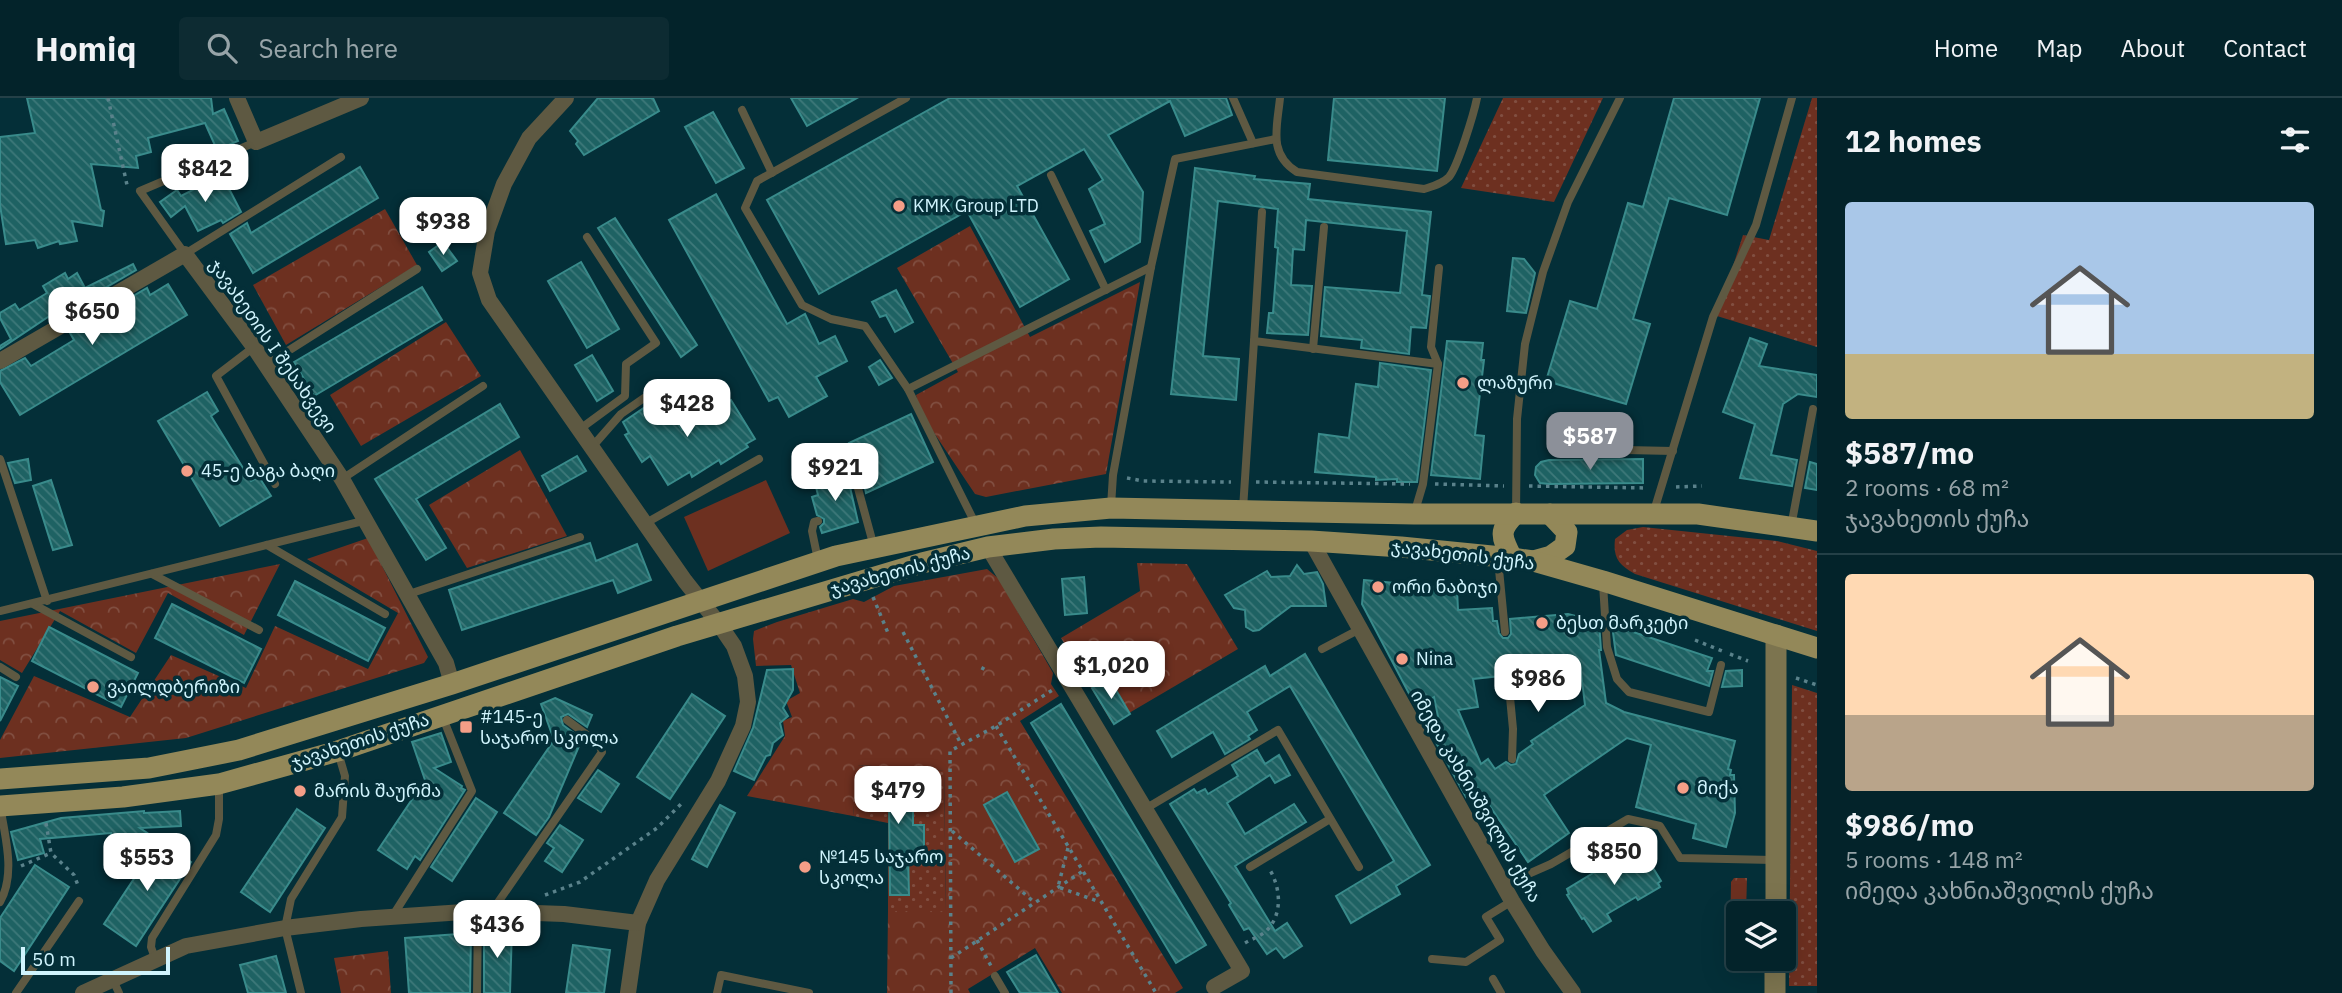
<!DOCTYPE html>
<html lang="en">
<head>
<meta charset="utf-8">
<style>
  body { margin:0; font-family:"IBM Plex Sans","Noto Sans Georgian",sans-serif; background:#0d2b32; color:#f1f3f6; height:100vh; display:flex; flex-direction:column; font-size:26px; white-space:nowrap }
  * { box-sizing:border-box; margin:0 }
  p { font-size:23px; color:#97a4a8 }
  .icon { flex:none; width:38px; height:38px; fill:none; stroke:currentColor; stroke-width:2; stroke-linecap:round; stroke-linejoin:round }
  .map { position:relative; flex:1; overflow:hidden }
  .sheet { display:flex; flex-direction:column; background:#03232a; width:525px }
  .sheet>* { flex:none }
  .controls { position:absolute; left:1726px; top:803px; display:grid; gap:14px }
  .controls a { display:grid; place-items:center; width:70px; height:70px; border-radius:7px; background:#03232a; box-shadow:0 7px 28px #0002,0 0 0 2px #244047; font-size:35px }
  .scale { position:absolute; left:21px; bottom:18px; width:149px; box-sizing:border-box; padding-left:7px; border:4px solid #d0f4fd; border-top:0; font-size:19px; line-height:24px; white-space:nowrap; color:#d0f4fd; -webkit-text-stroke:5px #042f38; paint-order:stroke }
  .price { position:absolute; translate:-50% -60px; padding:0 16px; border-radius:14px; background:#fff; color:#222; font-size:23px; line-height:46px; filter:drop-shadow(0 2px 4px #0008) }
  .price::after { content:''; position:absolute; left:50%; top:42px; width:21px; height:16px; margin-left:-10px; background:inherit; clip-path:polygon(0 0,100% 0,50% 100%) }
  .price.current { background:#8c9099; color:#fff }
  ul { padding:0; list-style:none }
  li { display:grid; align-content:center; gap:14px; height:371px; padding:0 28px }
  li+li { border-top:2px solid #244047 }
  li span { display:grid; place-items:center; height:217px; border-radius:7px; color:#555 }
  li>.icon { margin-inline-start:auto }
  span .icon { width:126px; height:126px; fill:#fffc; stroke-width:1 }
  li b { font-size:30px }
  h2 { display:flex; justify-content:space-between; align-items:center; height:84px; padding:0 28px; font-size:30px }
  header { display:flex; align-items:center; gap:42px; box-sizing:border-box; height:98px; padding:0 35px; background:#03232a; border-bottom:2px solid #244047 }
  header strong { font-size:33px }
  nav { display:flex; gap:38px; margin-inline-start:auto; font-size:24px }
  .search { width:490px; height:63px; background:#0d2b32; display:flex; align-items:center; gap:18px; box-sizing:border-box; padding:0 24px; border-radius:7px; color:#97a4a8; font-size:26px }
  main { display:flex; flex:1; min-height:0 }
  .map>svg:first-child { display:block }
  .grass { fill:url(#grass-dots) }
  .forest { fill:url(#forest-crowns) }
  .pitch { fill:#6d3020 }
  .building { fill:url(#building-back-hatch); stroke:#398b8b; stroke-width:2; fill-rule:evenodd }
  .lines { fill:none; stroke-linecap:round; stroke-linejoin:round }
  .path { stroke:#5a828b; stroke-width:3.5; stroke-dasharray:3.5 5; stroke-linecap:butt }
  .service { stroke:#5e5942; stroke-width:8 }
  .minor { stroke:#5e5942; stroke-width:16 }
  .secondary { stroke:#7c744f; stroke-width:21 }
  .primary { stroke:#938859; stroke-width:21 }
  .poi-dot { fill:#f49e87; stroke:#042f38; stroke-width:2.5 }
  .labels { text-anchor:middle; stroke-width:7; stroke-linejoin:round; paint-order:stroke }
  .poi-label { font-size:18px; fill:#d0f4fd; stroke:#042f38; text-anchor:start }
  .street-label { font-size:18px; fill:#d0f4fd; stroke:#042f38 }
</style>
</head>
<body>
<header>
<strong>Homiq</strong>
<div class="search"><svg class="icon" aria-label="search" viewBox="0 0 24 24"><circle cx="10" cy="10" r="6"/><path d="M15 15l6 6"/></svg>Search here</div>
<nav><a>Home</a><a>Map</a><a>About</a><a>Contact</a></nav>
</header>
<main>
<div class="map">
<svg width="1817" height="895" viewBox="0 0 1817 895">
  <defs>
    <pattern id="grass-dots" width="8" height="8" patternUnits="userSpaceOnUse" patternTransform="scale(1.75)"><rect width="8" height="8" fill="#6d3020"/><path d="M2 2h.1M6 6h.1" fill="none" stroke="#814f41" stroke-width="1.8" stroke-linecap="round"/></pattern>
    <pattern id="forest-crowns" width="20" height="18" patternUnits="userSpaceOnUse" patternTransform="scale(1.75)"><rect width="20" height="18" fill="#6d3020"/><path d="M2 6a3 3 0 1 1 6 0M12 15a3 3 0 1 1 6 0" fill="none" stroke="#814f41"/></pattern>
    <pattern id="building-back-hatch" width="6" height="6" patternUnits="userSpaceOnUse" patternTransform="scale(1.75)"><rect width="6" height="6" fill="#1e6263"/><path d="M-1 5l2 2M0 0l6 6M5-1l2 2" fill="none" stroke="#3e797a"/></pattern>
  </defs>
  <rect width="100%" height="100%" fill="#042f38"/>
  <g class="grass">
    <polygon points="1503,0 1603,0 1554,104 1461,90"/>
    <polygon points="1812,0 1817,0 1817,249 1717,218 1743,137 1769,142"/>
    <path d="M1643,429L1777,443L1817,453V533L1635,476C1618,467 1613,459 1615,441L1627,432Z"/>
    <polygon points="1792,587 1817,595 1817,888 1789,888"/>
    <polygon points="857,667 944,673 946,813 888,813 888,725 853,718"/>
  </g>
  <g class="forest">
    <polygon points="385,111 417,167 286,247 253,187"/>
    <polygon points="970,128 1030,239 1140,184 1106,376 986,399 975,396 920,314 916,297 958,274 897,170"/>
    <polygon points="446,224 481,278 361,348 330,297"/>
    <polygon points="520,352 567,438 467,470 429,407"/>
    <polygon points="368,440 428,559 424,565 186,640 0,660 0,642 34,578 130,619 171,557 246,590 275,528 368,571 398,515 307,461"/>
    <polygon points="1137,465 1187,466 1238,551 1112,625 1061,540 1140,493"/>
    <polygon points="280,466 244,537 168,495 136,555 60,513 22,575 0,562 0,523"/>
    <polygon points="987,471 999,481 1053,575 1051,586 1059,598 1020,623 1183,890 1175,895 1062,895 1035,850 968,891 970,895 887,895 888,813 946,813 944,673 858,667 853,718 747,698 785,638 783,623 792,619 786,603 800,595 791,567 756,568 753,541 754,533 777,524 853,501 864,504 894,488"/>
    <polygon points="1734,780 1747,780 1746,815 1738,816 1738,845 1730,845 1731,784"/>
    <polygon points="388,853 391,895 341,895 334,860"/>
  </g>
  <polygon class="pitch" points="766,382 790,435 708,473 684,419"/>
  <g class="building">
    <polygon points="27,0 211,0 213,16 224,11 238,43 217,52 205,25 148,40 151,54 136,58 138,70 91,66 101,112 104,113 102,128 72,123 77,143 60,146 59,143 38,150 35,142 6,146 0,107 0,39 35,35"/>
    <polygon points="598,0 653,0 659,13 584,57 576,46 578,43 570,33"/>
    <polygon points="791,0 857,0 807,28"/>
    <polygon points="950,0 1226,0 1232,17 1185,38 1170,3 1108,37 1143,94 1140,144 1105,164 1090,133 1105,126 1089,91 1103,82 1084,51 1017,88 1069,181 1020,209 967,113 819,196 767,102"/>
    <polygon points="1334,0 1445,0 1437,73 1328,62"/>
    <polygon points="1674,0 1760,0 1727,117 1669,100 1633,221 1650,226 1626,306 1546,283 1570,203 1597,211 1628,105 1643,109"/>
    <polygon points="713,14 744,70 716,85 685,29"/>
    <polygon points="360,69 378,100 253,175 230,136 247,125 251,135"/>
    <polygon points="1195,70 1255,78 1254,81 1310,86 1308,101 1431,114 1422,197 1430,198 1426,230 1411,229 1409,256 1361,250 1362,242 1321,238 1325,189 1400,195 1407,133 1306,122 1304,152 1293,151 1291,187 1312,188 1308,237 1267,235 1269,215 1273,215 1278,150 1275,149 1278,111 1218,103 1203,258 1239,261 1236,302 1171,296"/>
    <polygon points="222,77 241,114 223,125 221,122 198,133 185,108 171,119 160,104 177,92 181,98"/>
    <polygon points="716,96 787,226 805,216 819,246 835,238 847,263 816,279 827,298 789,319 778,299 769,303 669,122"/>
    <polygon points="615,120 697,247 681,259 598,130"/>
    <polygon points="443,144 457,163 442,173 429,154"/>
    <polygon points="1513,160 1524,161 1535,175 1526,215 1507,213"/>
    <polygon points="581,164 619,231 587,250 548,183"/>
    <polygon points="133,166 136,172 60,216 57,213 0,251 0,248 11,241 0,220 0,215 15,206 19,212 47,195 43,188 65,175 68,181 77,175 85,190"/>
    <polygon points="168,186 187,217 20,317 0,284 0,273 25,260 31,268 74,242 70,235 147,190 150,197"/>
    <polygon points="422,189 442,222 314,298 294,264"/>
    <polygon points="896,192 913,224 895,234 886,217 880,219 872,204"/>
    <polygon points="1750,240 1767,246 1759,268 1817,277 1817,299 1798,296 1783,306 1771,357 1797,362 1792,388 1740,380 1755,326 1723,314"/>
    <polygon points="1447,243 1483,245 1481,262 1484,262 1475,337 1484,338 1480,381 1431,377"/>
    <polygon points="592,257 613,293 597,303 575,267"/>
    <polygon points="880,262 892,280 879,287 869,269"/>
    <polygon points="1380,265 1431,272 1417,384 1397,384 1397,381 1376,382 1376,379 1315,374 1319,336 1349,340 1356,286 1378,289"/>
    <polygon points="207,294 218,313 211,318 251,383 259,379 271,398 220,428 158,323"/>
    <polygon points="660,299 682,332 731,302 755,341 746,346 748,349 721,366 719,362 692,379 690,374 668,387 650,358 642,364 625,337 629,335 623,324"/>
    <polygon points="500,306 519,339 416,401 446,450 426,462 375,381"/>
    <polygon points="911,316 933,364 866,395 861,372 849,345"/>
    <polygon points="577,358 586,373 550,393 542,378"/>
    <polygon points="28,361 31,382 15,385 8,365"/>
    <polygon points="1643,361 1643,385 1549,386 1540,385 1535,377 1536,369 1541,364 1549,362"/>
    <polygon points="1810,364 1817,366 1817,392 1805,390"/>
    <polygon points="847,376 858,424 822,435 820,429 824,425 824,421 817,417 812,399 818,397 815,385"/>
    <polygon points="51,382 72,447 53,452 33,388"/>
    <polygon points="590,445 596,463 637,446 651,482 618,495 613,482 462,532 449,492"/>
    <polygon points="1297,467 1304,476 1317,474 1323,486 1326,508 1291,508 1259,532 1253,533 1246,529 1245,512 1234,510 1225,497 1267,473 1271,479 1290,478"/>
    <polygon points="1084,479 1087,515 1065,517 1062,481"/>
    <path d="M1364,482L1457,491L1458,512L1492,510L1493,523H1497L1499,535L1503,540H1508L1511,536L1510,521L1568,516L1599,524L1601,552H1599L1606,605L1624,614L1735,643L1728,671L1731,672L1730,677H1734L1735,715L1726,749L1693,740L1696,726L1636,709L1651,647L1627,640L1544,697L1569,735L1528,764L1478,691L1466,699L1434,641L1442,638L1434,599L1416,609L1362,506ZM1580,567L1585,607L1531,643L1533,646L1519,656L1516,666L1511,667L1506,664L1495,671L1488,661L1481,666L1458,612L1478,609L1473,581L1501,578L1507,572H1511L1515,577H1519V573Z"/>
    <polygon points="295,483 385,530 368,563 278,517"/>
    <polygon points="172,506 261,551 244,585 155,540"/>
    <polygon points="1612,527 1712,560 1707,573 1713,573 1709,588 1616,557"/>
    <polygon points="49,529 138,575 121,609 32,563"/>
    <polygon points="1305,556 1430,767 1396,788 1400,796 1351,825 1336,798 1394,763 1290,588 1247,614 1257,632 1248,638 1250,641 1225,656 1213,634 1172,659 1157,633 1265,568 1270,578"/>
    <polygon points="793,571 793,592 783,610 788,618 780,625 783,637 773,645 770,657 766,658 754,682 734,673 753,630 767,572"/>
    <polygon points="1742,572 1742,588 1722,589 1726,573"/>
    <polygon points="0,579 18,588 0,623"/>
    <polygon points="1109,580 1130,616 1114,626 1092,590"/>
    <polygon points="692,596 725,618 670,701 637,679"/>
    <polygon points="555,600 592,617 587,629 568,616 561,619 563,627 582,641 549,719 536,737 504,715 554,642 541,606"/>
    <polygon points="1061,606 1206,847 1176,865 1031,625"/>
    <polygon points="441,635 451,664 434,670 462,688 461,690 465,692 420,762 415,758 407,771 378,752 425,682 412,644"/>
    <polygon points="1257,652 1265,666 1279,657 1290,677 1275,685 1270,677 1227,705 1245,736 1294,706 1306,724 1235,768 1275,833 1287,825 1302,848 1284,860 1276,850 1267,856 1249,830 1244,832 1229,807 1231,805 1170,706 1194,691 1197,695 1205,691 1208,696 1238,678 1232,667"/>
    <polygon points="598,672 619,686 601,714 578,700"/>
    <polygon points="866,680 913,680 913,727 924,727 924,754 908,754 909,797 890,797 889,706 864,704"/>
    <polygon points="1007,694 1039,751 1015,764 984,707"/>
    <polygon points="476,700 497,714 452,783 431,769"/>
    <polygon points="720,707 735,715 707,769 692,761"/>
    <polygon points="297,711 325,730 270,814 241,794"/>
    <polygon points="144,713 144,715 180,713 181,728 140,730 156,741 111,745 111,735 40,741 44,755 18,762 11,734 61,720"/>
    <polygon points="560,727 583,742 562,774 545,763 554,750 547,745"/>
    <polygon points="159,743 191,764 136,848 104,826"/>
    <polygon points="1639,747 1661,783 1658,785 1660,789 1638,802 1636,799 1607,816 1611,823 1593,834 1584,820 1582,821 1567,797 1569,796 1567,791"/>
    <polygon points="35,767 69,789 14,873 0,863 0,820"/>
    <polygon points="484,829 512,830 510,895 484,895"/>
    <polygon points="471,835 470,895 409,895 405,840"/>
    <polygon points="573,847 610,852 604,895 566,895"/>
    <polygon points="1036,857 1058,895 1020,895 1007,874"/>
    <polygon points="276,858 286,895 248,895 240,867"/>
  </g>
  <g class="lines">
    <g class="path">
      <polyline points="108,0 127,87"/>
      <polyline points="1127,380 1143,383 1231,384"/>
      <polyline points="1256,384 1410,386"/>
      <polyline points="1435,386 1504,388"/>
      <polyline points="1529,388 1648,390"/>
      <polyline points="1676,389 1702,388"/>
      <polyline points="873,499 888,535"/>
      <polyline points="903,534 961,646"/>
      <polyline points="1695,542 1722,553"/>
      <polyline points="1730,556 1748,563"/>
      <polyline points="982,572 986,565"/>
      <polyline points="1796,580 1817,587"/>
      <polyline points="996,628 1156,895"/>
      <polyline points="46,725 51,755 74,777 79,790"/>
      <polyline points="952,733 1034,804"/>
      <polyline points="1068,750 1058,789 1100,804"/>
      <polyline points="21,768 51,755"/>
      <polyline points="545,797 580,784 657,730 682,705"/>
      <polyline points="977,842 991,868"/>
      <path d="M1245,845C1252,841 1260,838 1265,834C1283,818 1281,791 1270,772"/>
      <polyline points="951,860 1083,773"/>
      <polyline points="951,895 950,653 996,628 1054,591"/>
    </g>
    <g class="service">
      <polyline points="906,0 757,83 745,110 802,207 831,221 865,228 908,291 976,427"/>
      <polyline points="1233,0 1253,45"/>
      <path d="M1280,0C1277,30 1268,56 1297,74L1424,91C1433,88 1442,86 1449,79C1458,68 1474,15 1477,0"/>
      <polyline points="742,12 772,75"/>
      <polyline points="256,44 140,93 185,156 341,59"/>
      <polyline points="1051,77 1106,192"/>
      <polyline points="1262,114 1254,243 1438,266"/>
      <polyline points="254,249 216,278 275,386"/>
      <polyline points="1313,251 1324,129"/>
      <polyline points="266,267 417,171"/>
      <polyline points="908,291 1151,169"/>
      <polyline points="580,331 625,298 626,266 656,245 587,139"/>
      <polyline points="592,349 621,316 644,300"/>
      <polyline points="1578,351 1673,353"/>
      <polyline points="0,361 47,503"/>
      <polyline points="853,372 874,449"/>
      <polyline points="342,381 483,288"/>
      <polyline points="1111,408 1113,377 1151,169 1175,61 1276,41"/>
      <polyline points="1243,411 1254,243"/>
      <polyline points="1415,413 1423,386 1438,266 1431,249 1439,170"/>
      <polyline points="1654,413 1713,219 1756,127 1792,0"/>
      <polyline points="1516,415 1517,321 1525,246 1543,174 1568,104 1620,0"/>
      <polyline points="818,423 814,424 812,433 818,462"/>
      <polyline points="646,425 759,361"/>
      <polyline points="1791,429 1813,311"/>
      <polyline points="267,447 385,516"/>
      <polyline points="1498,461 1505,534"/>
      <polyline points="152,476 259,532"/>
      <polyline points="1603,486 1607,549 1617,581 1629,594 1709,614 1721,567"/>
      <polyline points="409,496 580,439"/>
      <polyline points="33,506 131,559"/>
      <polyline points="0,513 367,422"/>
      <polyline points="1322,551 1360,531"/>
      <polyline points="0,569 16,579"/>
      <polyline points="1508,578 1513,631 1512,661"/>
      <polyline points="1145,711 1278,632 1359,769"/>
      <polyline points="1250,769 1330,721"/>
      <polyline points="1503,787 1551,766 1628,721 1660,728 1680,760 1773,762"/>
      <path d="M0,804C16,776 5,738 0,708"/>
      <polyline points="492,813 602,654 599,646 567,622"/>
      <polyline points="392,819 472,693 443,620"/>
      <polyline points="155,860 151,849 152,840 216,737 219,721 219,689"/>
      <polyline points="1432,861 1466,864 1500,842 1486,819 1512,803"/>
      <polyline points="995,878 1005,895"/>
      <polyline points="112,880 119,895"/>
      <polyline points="1493,881 1501,895"/>
      <polyline points="16,895 79,803"/>
      <polyline points="301,895 285,830 291,801 342,719 345,678 338,654"/>
      <polyline points="477,895 478,813"/>
      <polyline points="717,895 721,877 809,895"/>
    </g>
    <g class="minor">
      <polyline points="237,0 256,44 361,0"/>
      <polyline points="566,0 529,40 504,86 487,133 480,175 489,202 685,483 719,526 734,548 745,578 748,604 743,628 718,683 657,782 638,825 628,895"/>
      <polyline points="0,263 185,156 254,249 342,381 446,565 452,586"/>
      <polyline points="1311,443 1512,803 1543,853 1573,895"/>
      <polyline points="988,449 1242,873 1214,889"/>
      <polyline points="83,895 186,848 285,830 361,821 478,813 564,816 638,825"/>
    </g>
    <g class="secondary">
      <polyline points="1776,816 1776,537"/>
      <polyline points="1775,895 1775,861"/>
    </g>
    <g class="primary">
      <path d="M1512,460C1501,438 1498,433 1516,415"/>
      <polyline points="1533,463 1551,458 1565,448 1567,434 1550,416"/>
      <polyline points="0,681 149,670 239,652 452,586 836,458 1025,418 1111,410 1414,416 1698,416 1817,433"/>
      <polyline points="0,708 123,699 219,686 338,653 677,538 922,465 988,449 1054,441 1101,439 1311,443 1401,449 1512,460 1533,463 1603,483 1817,550"/>
    </g>
  </g>
  <g class="poi-dot">
    <circle cx="899" cy="108" r="7"/>
    <circle cx="1463" cy="285" r="7"/>
    <circle cx="187" cy="373" r="7"/>
    <circle cx="1378" cy="489" r="7"/>
    <circle cx="1542" cy="525" r="7"/>
    <circle cx="1402" cy="561" r="7"/>
    <circle cx="93" cy="589" r="7"/>
    <rect x="459" y="622" width="14" height="14" rx="3.5"/>
    <circle cx="1683" cy="690" r="7"/>
    <circle cx="300" cy="693" r="7"/>
    <circle cx="805" cy="769" r="7"/>
  </g>
  <g class="labels">
    <g class="poi-label">
      <text x="913" y="114">KMK Group LTD</text>
      <text x="1477" y="291">ლაზური</text>
      <text x="201" y="379">45-ე ბაგა ბაღი</text>
      <text x="1392" y="495">ორი ნაბიჯი</text>
      <text x="1556" y="531">ბესთ მარკეტი</text>
      <text x="1416" y="567">Nina</text>
      <text x="107" y="595">ვაილდბერიზი</text>
      <text x="480" y="625">#145-ე<tspan x="480" dy="21">საჯარო სკოლა</tspan></text>
      <text x="1697" y="696">მიქა</text>
      <text x="314" y="699">მარის შაურმა</text>
      <text x="819" y="765">№145 საჯარო<tspan x="819" dy="21">სკოლა</tspan></text>
    </g>
    <g class="street-label">
      <text transform="translate(273 248) rotate(55)" y="6">ჯავახეთის I შესახვევი</text>
      <text transform="translate(1463 457) rotate(7)" y="6">ჯავახეთის ქუჩა</text>
      <text transform="translate(900 473) rotate(-15)" y="6">ჯავახეთის ქუჩა</text>
      <text transform="translate(360 643) rotate(-18)" y="6">ჯავახეთის ქუჩა</text>
      <text transform="translate(1476 698) rotate(60)" y="6">იმედა კახნიაშვილის ქუჩა</text>
    </g>
  </g>
</svg>
<div class="controls">
<a><svg class="icon" aria-label="layers" viewBox="0 0 24 24"><path d="M12 4l9 5-9 5-9-5zM3 14l9 5 9-5"/></svg></a>
</div>
<div class="scale">50 m</div>
<b class="price" style="left:205px;top:106px">$842</b>
<b class="price" style="left:443px;top:159px">$938</b>
<b class="price" style="left:92px;top:249px">$650</b>
<b class="price" style="left:687px;top:341px">$428</b>
<b class="price current" style="left:1590px;top:374px">$587</b>
<b class="price" style="left:835px;top:405px">$921</b>
<b class="price" style="left:1111px;top:603px">$1,020</b>
<b class="price" style="left:1538px;top:616px">$986</b>
<b class="price" style="left:898px;top:728px">$479</b>
<b class="price" style="left:1614px;top:789px">$850</b>
<b class="price" style="left:147px;top:795px">$553</b>
<b class="price" style="left:497px;top:862px">$436</b>
</div>
<section class="sheet">
<h2>12 homes<svg class="icon" aria-label="filters" viewBox="0 0 24 24"><path d="M4 7h16M4 17h16"/><circle cx="9" cy="7" r="2"/><circle cx="15" cy="17" r="2"/></svg></h2>
<ul>
<li><span style="background:linear-gradient(#a9c7e8 70%,#c2b280 0)"><svg class="icon" aria-label="home" viewBox="0 0 24 24"><path d="M3 11l9-7 9 7M6 9v11h12V9"/></svg></span><div><b>$587/mo</b><p>2 rooms · 68 m²</p><p>ჯავახეთის ქუჩა</p></div></li>
<li><span style="background:linear-gradient(#ffd9b3 65%,#b9a48a 0)"><svg class="icon" aria-label="home" viewBox="0 0 24 24"><path d="M3 11l9-7 9 7M6 9v11h12V9"/></svg></span><div><b>$986/mo</b><p>5 rooms · 148 m²</p><p>იმედა კახნიაშვილის ქუჩა</p></div></li>
</ul>
</section>
</main>
</body>
</html>
